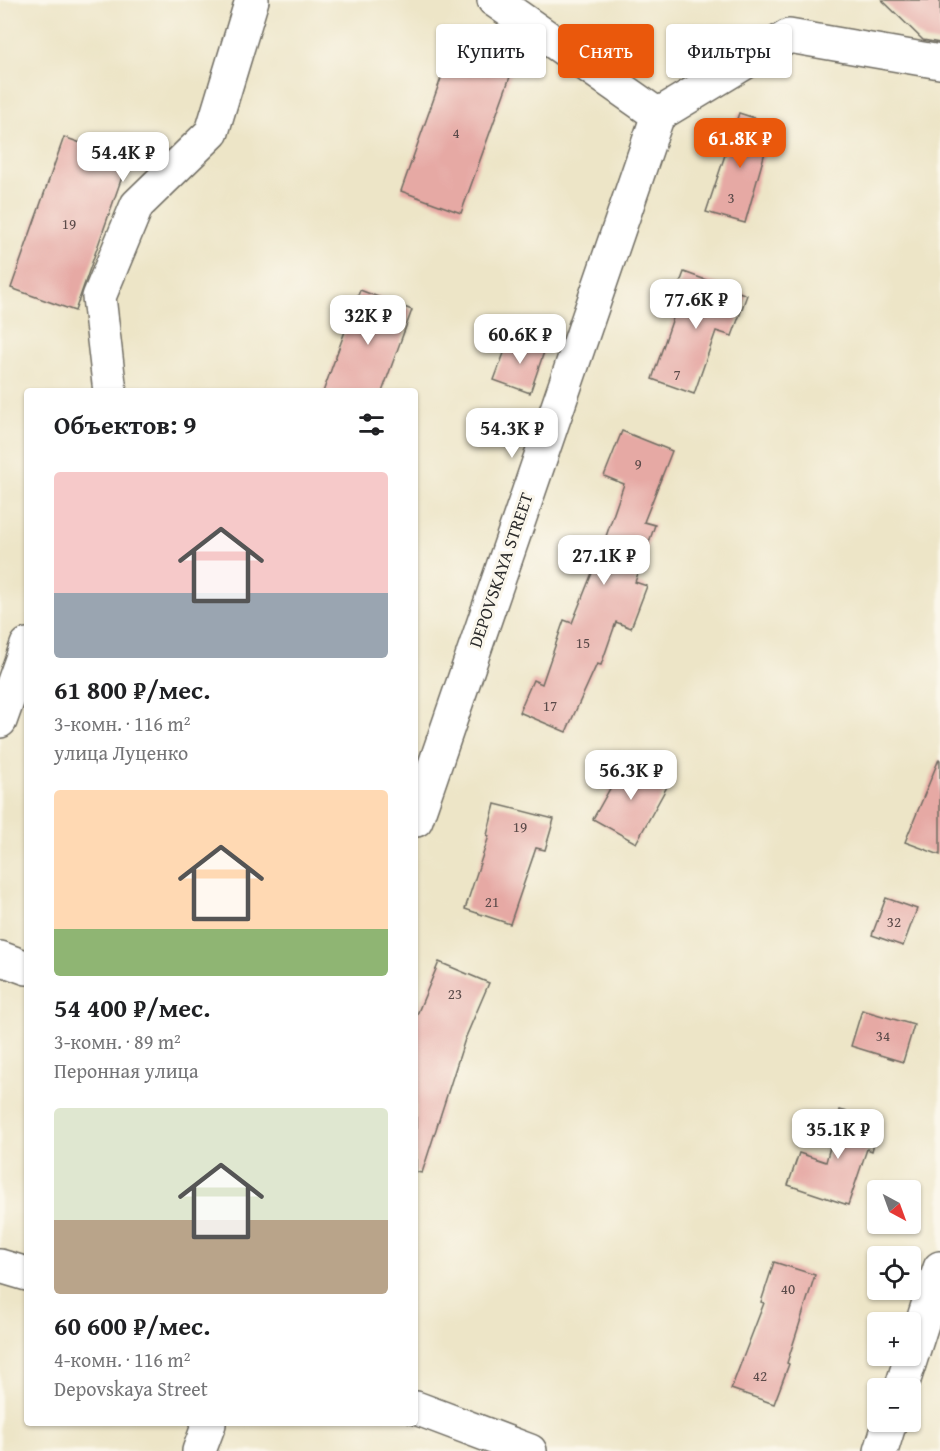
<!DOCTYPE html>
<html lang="ru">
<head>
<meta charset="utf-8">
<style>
  body { margin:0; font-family:"Gentium Book Plus",serif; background:#f6f6f6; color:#202124; height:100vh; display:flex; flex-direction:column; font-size:22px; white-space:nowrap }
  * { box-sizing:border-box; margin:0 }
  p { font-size:20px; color:#757577 }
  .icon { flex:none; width:33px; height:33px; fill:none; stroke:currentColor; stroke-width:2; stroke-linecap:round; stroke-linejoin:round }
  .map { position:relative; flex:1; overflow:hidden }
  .details { position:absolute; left:24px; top:388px; width:394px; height:1038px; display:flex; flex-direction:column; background:#fff; border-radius:6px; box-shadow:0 2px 4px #0004 }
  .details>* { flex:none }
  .banner { position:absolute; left:436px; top:24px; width:412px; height:54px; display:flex; gap:12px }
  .needle { width:39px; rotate:139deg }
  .buttons { position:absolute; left:867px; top:1180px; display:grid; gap:12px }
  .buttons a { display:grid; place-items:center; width:54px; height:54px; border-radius:6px; background:#fff; box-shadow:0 2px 4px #0004; font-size:30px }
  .price { position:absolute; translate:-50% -51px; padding:0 14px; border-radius:12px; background:#fff; color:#222; font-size:20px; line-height:39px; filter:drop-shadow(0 2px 3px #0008) }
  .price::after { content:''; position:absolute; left:50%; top:36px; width:18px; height:14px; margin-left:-9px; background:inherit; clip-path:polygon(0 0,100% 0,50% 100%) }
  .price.current { background:#ea580c; color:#fff }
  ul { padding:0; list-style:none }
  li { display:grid; align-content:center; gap:12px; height:318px; padding:0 30px }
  li span { display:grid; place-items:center; height:186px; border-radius:6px; color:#555 }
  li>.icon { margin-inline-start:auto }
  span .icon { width:108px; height:108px; fill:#fffc; stroke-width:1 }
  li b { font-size:26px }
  h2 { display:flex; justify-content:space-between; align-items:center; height:72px; padding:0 30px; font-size:26px }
  .chip { padding:0 21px; border-radius:6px; background:#fff; box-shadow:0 2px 4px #0004; font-size:21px; line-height:54px }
  .chip.current { background:#ea580c; color:#fff }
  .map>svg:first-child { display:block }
  .building { fill:#e6a9a4 }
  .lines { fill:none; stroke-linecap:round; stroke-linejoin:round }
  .minor-casing { stroke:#6f6c62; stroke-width:36 }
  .minor { stroke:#fff; stroke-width:33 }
  .labels { text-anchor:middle; stroke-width:6; stroke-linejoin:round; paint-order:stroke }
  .number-label { font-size:15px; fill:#5a4a49 }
  .street-label { font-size:18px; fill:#2b2b2b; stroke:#fbf7ec }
</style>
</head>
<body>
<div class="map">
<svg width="940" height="1451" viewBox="0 0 940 1451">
  <rect width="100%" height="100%" fill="#fbf7ec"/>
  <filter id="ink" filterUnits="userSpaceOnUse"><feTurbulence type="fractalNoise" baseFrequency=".0167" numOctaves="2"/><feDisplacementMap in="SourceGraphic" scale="12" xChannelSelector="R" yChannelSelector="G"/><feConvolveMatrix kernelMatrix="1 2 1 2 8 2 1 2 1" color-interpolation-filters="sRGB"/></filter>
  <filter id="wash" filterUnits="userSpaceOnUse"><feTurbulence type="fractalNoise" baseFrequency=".008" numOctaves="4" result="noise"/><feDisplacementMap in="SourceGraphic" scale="24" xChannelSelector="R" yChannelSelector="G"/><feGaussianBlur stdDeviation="1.35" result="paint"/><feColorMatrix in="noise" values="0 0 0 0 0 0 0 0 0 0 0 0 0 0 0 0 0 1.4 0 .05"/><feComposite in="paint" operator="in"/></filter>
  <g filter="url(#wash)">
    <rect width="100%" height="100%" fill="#ede5c7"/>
    <g id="blocks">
      <g class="building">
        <polygon points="882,0 940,0 940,43 923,40"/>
        <polygon points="450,53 511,74 461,213 401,191"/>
        <polygon points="739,113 773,124 745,223 706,212"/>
        <polygon points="64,137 128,160 75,311 11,288"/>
        <polygon points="684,272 747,295 732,336 716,331 694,394 652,379 674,315 669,314"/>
        <polygon points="360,290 412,310 382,392 323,392"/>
        <polygon points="510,337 545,349 530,393 494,380"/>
        <polygon points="622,431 672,451 644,522 655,525 635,582 647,586 631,628 616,622 601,665 597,664 566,732 519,712 533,680 542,684 564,620 572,623 602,548 624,484 604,476"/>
        <polygon points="939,759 940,760 940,855 905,842"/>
        <polygon points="626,760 669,783 636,843 593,819"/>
        <polygon points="495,804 554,819 545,850 536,848 510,924 465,909 489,836 487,835"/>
        <polygon points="886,898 917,909 903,946 872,935"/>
        <polygon points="439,962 489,983 465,1039 422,1173 416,1172 416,1017"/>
        <polygon points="862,1010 914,1025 903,1062 851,1046"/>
        <polygon points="840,1110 880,1121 872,1151 867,1149 848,1205 788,1185 799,1153 826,1162"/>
        <polygon points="774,1262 815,1275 787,1363 789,1364 774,1404 731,1389 764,1303 761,1302"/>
      </g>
    </g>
  </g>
  <g filter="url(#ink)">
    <use href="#blocks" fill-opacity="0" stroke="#6f6c62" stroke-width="1.5"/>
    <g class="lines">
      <defs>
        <g id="minor">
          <polyline points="494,0 658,115 789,36 940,62"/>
          <polyline points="110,392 99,297 137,205 212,132 252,0"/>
          <polyline points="0,721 27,645"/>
          <polyline points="416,820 658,115"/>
          <polyline points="0,958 27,968"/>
          <polyline points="0,1266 27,1274"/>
          <polyline points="901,1389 940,1268"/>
          <polyline points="416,1408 530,1451"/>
          <polyline points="199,1451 209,1424"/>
          <polyline points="881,1451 890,1422"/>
        </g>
      </defs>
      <use href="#minor" class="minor-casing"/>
      <use href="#minor" class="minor"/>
    </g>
  </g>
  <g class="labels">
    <g class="number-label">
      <text x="456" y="138">4</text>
      <text x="731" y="203">3</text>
      <text x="69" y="229">19</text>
      <text x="677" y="380">7</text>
      <text x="638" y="469">9</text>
      <text x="583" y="648">15</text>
      <text x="550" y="711">17</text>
      <text x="520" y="832">19</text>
      <text x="492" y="907">21</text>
      <text x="894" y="927">32</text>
      <text x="455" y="999">23</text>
      <text x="883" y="1041">34</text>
      <text x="788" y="1294">40</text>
      <text x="760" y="1381">42</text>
    </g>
    <g class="street-label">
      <text transform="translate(501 570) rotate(-71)" y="6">DEPOVSKAYA STREET</text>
    </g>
  </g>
</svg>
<div class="buttons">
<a><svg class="needle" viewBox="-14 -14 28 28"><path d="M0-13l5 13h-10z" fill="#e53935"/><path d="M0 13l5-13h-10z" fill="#757577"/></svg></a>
<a><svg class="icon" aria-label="locate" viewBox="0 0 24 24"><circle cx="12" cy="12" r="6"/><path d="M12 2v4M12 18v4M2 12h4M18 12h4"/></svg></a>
<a>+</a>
<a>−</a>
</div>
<b class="price current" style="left:740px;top:169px">61.8K ₽</b>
<b class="price" style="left:123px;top:183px">54.4K ₽</b>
<b class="price" style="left:696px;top:330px">77.6K ₽</b>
<b class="price" style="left:368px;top:346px">32K ₽</b>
<b class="price" style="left:520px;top:365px">60.6K ₽</b>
<b class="price" style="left:512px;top:459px">54.3K ₽</b>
<b class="price" style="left:604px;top:586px">27.1K ₽</b>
<b class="price" style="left:631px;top:801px">56.3K ₽</b>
<b class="price" style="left:838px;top:1160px">35.1K ₽</b>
<div class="banner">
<a class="chip">Купить</a>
<a class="chip current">Снять</a>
<a class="chip">Фильтры</a>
</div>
<section class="details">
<h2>Объектов: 9<svg class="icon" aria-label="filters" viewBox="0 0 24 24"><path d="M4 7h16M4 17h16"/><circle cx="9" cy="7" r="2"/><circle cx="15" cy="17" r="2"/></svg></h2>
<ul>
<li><span style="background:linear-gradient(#f6c9c9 65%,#9aa5b1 0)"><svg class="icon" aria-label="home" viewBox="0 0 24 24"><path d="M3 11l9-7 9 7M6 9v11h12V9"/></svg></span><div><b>61 800 ₽/мес.</b><p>3-комн. · 116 m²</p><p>улица Луценко</p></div></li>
<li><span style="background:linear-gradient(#ffd9b3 75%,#8fb573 0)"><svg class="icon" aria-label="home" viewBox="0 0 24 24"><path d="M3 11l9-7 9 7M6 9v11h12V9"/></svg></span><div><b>54 400 ₽/мес.</b><p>3-комн. · 89 m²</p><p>Перонная улица</p></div></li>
<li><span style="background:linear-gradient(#dfe7d0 60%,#b9a48a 0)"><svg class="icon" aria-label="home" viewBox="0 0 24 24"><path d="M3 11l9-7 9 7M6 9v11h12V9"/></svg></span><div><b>60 600 ₽/мес.</b><p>4-комн. · 116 m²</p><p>Depovskaya Street</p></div></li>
</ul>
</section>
</div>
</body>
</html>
